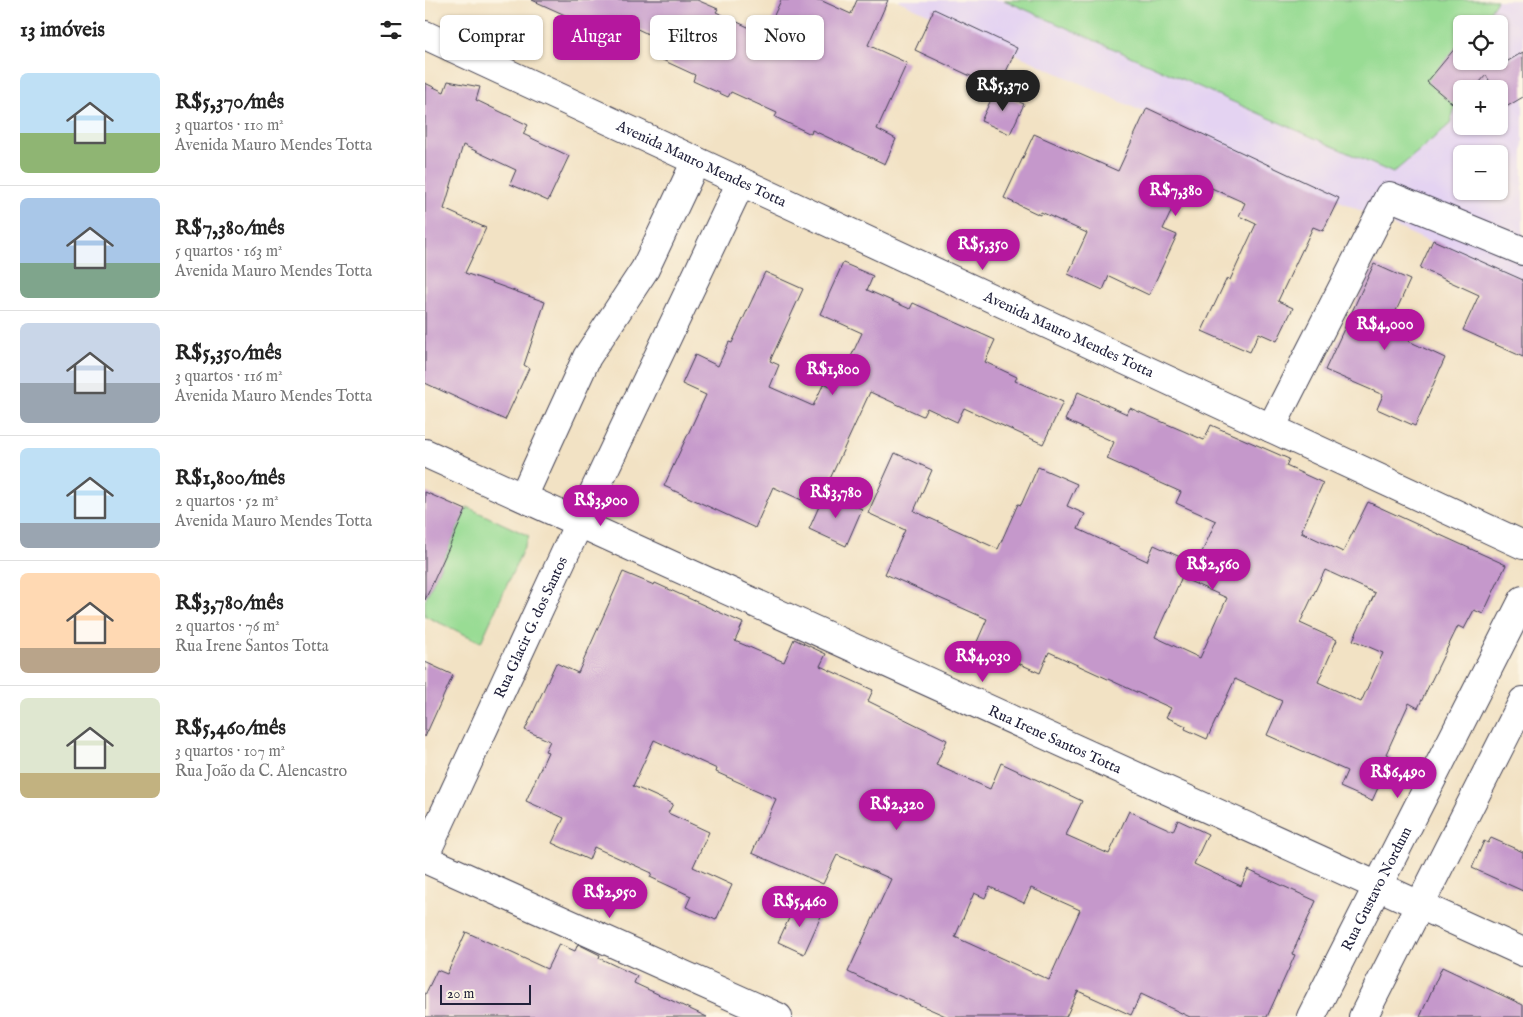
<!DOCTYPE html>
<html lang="pt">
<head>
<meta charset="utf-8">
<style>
  body { margin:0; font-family:"IM FELL English",serif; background:#f2f2f2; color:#222; height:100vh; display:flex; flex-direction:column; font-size:19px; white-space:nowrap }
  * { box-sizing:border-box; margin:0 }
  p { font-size:16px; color:#767676 }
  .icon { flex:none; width:28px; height:28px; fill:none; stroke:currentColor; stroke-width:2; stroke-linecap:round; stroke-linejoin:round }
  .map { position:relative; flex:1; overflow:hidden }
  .side { display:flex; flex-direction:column; background:#fff; width:425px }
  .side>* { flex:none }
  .top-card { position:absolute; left:15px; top:15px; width:475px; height:45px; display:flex; gap:10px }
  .fabs { position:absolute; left:1028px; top:15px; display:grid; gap:10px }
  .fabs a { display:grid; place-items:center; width:55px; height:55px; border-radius:8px; background:#fff; box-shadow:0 1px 4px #0004; font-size:25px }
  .scale { position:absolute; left:15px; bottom:12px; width:91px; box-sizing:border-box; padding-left:5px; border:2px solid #22223b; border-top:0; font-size:14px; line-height:18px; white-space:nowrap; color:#22223b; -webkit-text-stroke:4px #fcf5e5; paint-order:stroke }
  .price { position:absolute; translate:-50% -42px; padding:0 11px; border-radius:18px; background:#b5179e; color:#fff; font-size:16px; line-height:32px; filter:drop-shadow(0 1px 2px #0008) }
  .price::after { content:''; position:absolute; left:50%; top:30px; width:15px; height:11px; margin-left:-8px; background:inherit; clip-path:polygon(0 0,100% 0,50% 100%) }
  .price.current { background:#222; color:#fff }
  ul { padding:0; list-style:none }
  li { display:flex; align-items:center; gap:15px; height:125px; padding:0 20px }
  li+li { border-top:1px solid #e0e0e0 }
  li span { display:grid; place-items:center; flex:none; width:140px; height:100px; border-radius:8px; color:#555 }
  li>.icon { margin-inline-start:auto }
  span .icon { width:60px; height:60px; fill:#fffc; stroke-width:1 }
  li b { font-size:21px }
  h2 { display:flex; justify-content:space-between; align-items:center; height:60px; padding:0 20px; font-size:21px }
  .chip { padding:0 18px; border-radius:8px; background:#fff; box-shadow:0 1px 4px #0004; font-size:18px; line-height:45px }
  .chip.current { background:#b5179e; color:#fff }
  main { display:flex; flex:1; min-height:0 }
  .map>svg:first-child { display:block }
  .built { fill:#e4d3f2; fill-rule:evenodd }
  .green { fill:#99dc94; stroke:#5e7f68 }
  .building { fill:#c598cb; fill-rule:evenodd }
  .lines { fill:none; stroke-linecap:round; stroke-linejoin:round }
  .minor-casing { stroke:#413f50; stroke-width:30 }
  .minor { stroke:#fff; stroke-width:28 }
  .labels { text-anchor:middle; stroke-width:5; stroke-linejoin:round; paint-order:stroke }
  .street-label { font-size:15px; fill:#22223b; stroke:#fcf5e5 }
</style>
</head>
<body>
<main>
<section class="side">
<h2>13 imóveis<svg class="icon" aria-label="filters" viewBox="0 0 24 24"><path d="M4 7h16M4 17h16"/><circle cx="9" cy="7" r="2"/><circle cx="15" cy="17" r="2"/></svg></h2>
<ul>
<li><span style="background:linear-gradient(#bfe0f5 60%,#8fb573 0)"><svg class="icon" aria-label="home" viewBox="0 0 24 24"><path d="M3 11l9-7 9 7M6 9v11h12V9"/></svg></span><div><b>R$5,370/mês</b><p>3 quartos · 110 m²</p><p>Avenida Mauro Mendes Totta</p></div></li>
<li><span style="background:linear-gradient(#a9c7e8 65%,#7fa58c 0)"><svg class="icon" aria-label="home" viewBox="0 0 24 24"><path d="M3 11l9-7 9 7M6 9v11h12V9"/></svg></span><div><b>R$7,380/mês</b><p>5 quartos · 163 m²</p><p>Avenida Mauro Mendes Totta</p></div></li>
<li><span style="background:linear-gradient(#c9d6e8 60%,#9aa5b1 0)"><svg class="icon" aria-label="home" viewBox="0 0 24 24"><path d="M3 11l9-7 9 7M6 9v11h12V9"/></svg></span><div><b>R$5,350/mês</b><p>3 quartos · 116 m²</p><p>Avenida Mauro Mendes Totta</p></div></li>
<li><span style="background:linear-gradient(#bfe0f5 75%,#9aa5b1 0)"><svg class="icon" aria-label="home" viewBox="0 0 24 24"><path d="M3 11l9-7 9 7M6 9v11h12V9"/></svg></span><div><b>R$1,800/mês</b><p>2 quartos · 52 m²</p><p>Avenida Mauro Mendes Totta</p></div></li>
<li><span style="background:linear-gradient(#ffd9b3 75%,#b9a48a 0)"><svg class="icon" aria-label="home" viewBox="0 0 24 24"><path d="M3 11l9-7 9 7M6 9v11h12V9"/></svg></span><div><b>R$3,780/mês</b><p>2 quartos · 76 m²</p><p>Rua Irene Santos Totta</p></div></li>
<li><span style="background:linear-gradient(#dfe7d0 75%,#c2b280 0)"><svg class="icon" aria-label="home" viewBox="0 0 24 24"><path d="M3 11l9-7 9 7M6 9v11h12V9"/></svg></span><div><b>R$5,460/mês</b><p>3 quartos · 107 m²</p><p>Rua João da C. Alencastro</p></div></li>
</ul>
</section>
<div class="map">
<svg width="1098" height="1017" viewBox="0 0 1098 1017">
  <rect width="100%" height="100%" fill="#fcf5e5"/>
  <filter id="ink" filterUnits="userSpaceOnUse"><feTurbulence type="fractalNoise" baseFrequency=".02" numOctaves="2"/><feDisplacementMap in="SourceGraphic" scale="10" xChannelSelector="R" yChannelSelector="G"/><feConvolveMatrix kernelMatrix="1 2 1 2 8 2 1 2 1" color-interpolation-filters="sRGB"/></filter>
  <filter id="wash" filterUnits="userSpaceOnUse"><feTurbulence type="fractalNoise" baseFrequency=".0096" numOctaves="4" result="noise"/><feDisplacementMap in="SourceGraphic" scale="20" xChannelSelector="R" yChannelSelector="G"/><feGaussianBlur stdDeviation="1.12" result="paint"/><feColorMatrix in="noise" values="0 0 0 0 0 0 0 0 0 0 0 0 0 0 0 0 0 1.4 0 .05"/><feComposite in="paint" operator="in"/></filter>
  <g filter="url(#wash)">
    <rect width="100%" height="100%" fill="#f2e2c4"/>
    <path class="built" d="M472,0H1098V285L967,225ZM1036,24H1074V61H1036ZM1036,89H1074V126H1036ZM1036,154H1074V191H1036Z"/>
    <g class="green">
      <polygon points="579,0 1072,0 1057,24 1036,24 1036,61 1044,61 1025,124 968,173"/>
      <polygon points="42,507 104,536 56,642 0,616 0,600"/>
    </g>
    <g id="blocks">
      <g class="building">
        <polygon points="107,0 272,0 293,9 291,12 340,35 356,0 395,0 426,14 432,0 463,0 443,45 482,63 452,129 471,139 460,164 387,130 386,134 350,117 352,113 306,92 303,97 268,81 270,75 231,57 238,41 189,18 182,34"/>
        <polygon points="509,9 592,48 573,89 490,50"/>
        <polygon points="1036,41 1036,61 1083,61 1098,52 1098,97 1081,107 1074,96 1074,89 1069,89 1061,75 1049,89 1036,89 1036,104 1033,108 1002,82"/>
        <polygon points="23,81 55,87 51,100 103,125 98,134 144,156 123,201 85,184 91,170 38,145 19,209 61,228 40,273 120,302 99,365 104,368 80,420 0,383 0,83 19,92"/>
        <polygon points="570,91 599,104 585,134 556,121"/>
        <polygon points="722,108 914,198 898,231 888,227 853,301 868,308 852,341 834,333 825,352 777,331 802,278 805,280 831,224 814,216 820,203 762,177 738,229 752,235 724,295 684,276 678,290 643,274 662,233 616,212 615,215 579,198 609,134 693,171"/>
        <polygon points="1008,240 1098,280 1098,357 1038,330 1054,295 995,268"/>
        <polygon points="418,263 448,276 442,290 485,309 488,303 570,340 560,362 592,377 590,381 638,402 618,444 539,408 532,422 502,408 498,416 445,392 392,507 348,487 330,528 239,486 281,395 257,384 270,355 293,366 304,342 307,343 340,272 378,289 345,361 354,365 345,387 388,406 399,383 411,389 437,333 395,314"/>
        <polygon points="949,264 985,280 962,331 1020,358 990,426 952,409 958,395 900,370"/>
        <path d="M653,392L702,414L705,408L779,440L786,425L864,459L861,466L898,483L876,532L918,552L943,502L1081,565L1058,614L1049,610L1039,629L1033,626L993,708L984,703L961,754L967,757L947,801L915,787L922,771L842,735L857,701L810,679L782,739L760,729L761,726L741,717L746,708L624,652L615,673L551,644L562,619L460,574L480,530L443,513L470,453L507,470L489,511L573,549L593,504L596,505L613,467L652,484L642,506L660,514L653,529L722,561L729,545L764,561L730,637L775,658L802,598L764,581L791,521L751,503L756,492L682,459L689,442L640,420ZM900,570L950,593L928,640L958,653L936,702L893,682L912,640L875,623Z"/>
        <polygon points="0,492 41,510 0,600"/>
        <polygon points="400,493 437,509 421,546 384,529"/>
        <path d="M198,572L229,585L230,583L318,623L310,641L359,662L369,639L401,654L395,666L448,690L443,701L522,740L511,765L565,789L576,763L657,801L641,835L684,854L704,811L748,831L753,820L783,834L769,864L816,886L823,870L891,901L867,954L870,955L842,1017H765L716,994L706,1015L653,991L641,1017H523L461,990L423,972L466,879L412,855L398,884L327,853L351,799L291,772L292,769L229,740L208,786L248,804L243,813L284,832L268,867L307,885L291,920L261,907L266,896L225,877L227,873L169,847L164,860L127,843L139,818L101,801L123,752L120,751L125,741L100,730L131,663L153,673ZM565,887L599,903L606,888L655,910L624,980L530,937L549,893L560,898Z"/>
        <polygon points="0,662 28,675 0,737"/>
        <polygon points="1066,838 1098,852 1098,891 1047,868 1059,841 1063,843"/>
        <polygon points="371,903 397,914 379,954 353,942"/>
        <polygon points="41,932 122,969 134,944 150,951 153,944 175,955 174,958 212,976 209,983 282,1017 0,1017 0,995 12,970 22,974"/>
        <polygon points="1017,967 1098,1005 1098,1017 995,1017"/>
      </g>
    </g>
  </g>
  <g filter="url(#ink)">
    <use href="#blocks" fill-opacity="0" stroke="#413f50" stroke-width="1"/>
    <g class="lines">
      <defs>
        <g id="minor">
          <path id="s1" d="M0,35L1098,545"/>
          <polyline points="846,428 964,196 1098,251"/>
          <path id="s2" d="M0,453L1098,952"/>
          <polyline points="98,497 162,357 220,269 271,161"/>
          <path id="s3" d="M0,855L154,523L316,182"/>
          <polyline points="0,859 353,1017"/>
          <path id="s4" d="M886,1017L1098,600"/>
          <polyline points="938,1017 1098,701"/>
        </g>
      </defs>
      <use href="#minor" class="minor-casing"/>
      <use href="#minor" class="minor"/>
    </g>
  </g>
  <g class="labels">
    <g class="street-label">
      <text dy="5" stroke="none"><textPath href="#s1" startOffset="305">Avenida Mauro Mendes Totta</textPath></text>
      <text dy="5" stroke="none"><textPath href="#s1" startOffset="710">Avenida Mauro Mendes Totta</textPath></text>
      <text dy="5" stroke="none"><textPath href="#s3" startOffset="251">Rua Glacir G. dos Santos</textPath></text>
      <text dy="5" stroke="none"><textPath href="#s2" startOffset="692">Rua Irene Santos Totta</textPath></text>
      <text dy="5" stroke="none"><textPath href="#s4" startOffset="144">Rua Gustavo Nordum</textPath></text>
    </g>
  </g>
</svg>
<div class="fabs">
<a><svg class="icon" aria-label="locate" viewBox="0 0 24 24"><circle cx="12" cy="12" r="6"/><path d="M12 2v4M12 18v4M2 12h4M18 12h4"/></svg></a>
<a>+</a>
<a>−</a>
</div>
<div class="scale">20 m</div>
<b class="price current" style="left:578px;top:112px">R$5,370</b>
<b class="price" style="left:751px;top:217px">R$7,380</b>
<b class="price" style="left:558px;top:271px">R$5,350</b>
<b class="price" style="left:960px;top:351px">R$4,000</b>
<b class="price" style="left:408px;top:396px">R$1,800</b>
<b class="price" style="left:411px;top:519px">R$3,780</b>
<b class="price" style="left:176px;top:527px">R$3,900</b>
<b class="price" style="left:788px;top:591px">R$2,560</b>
<b class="price" style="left:558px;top:683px">R$4,030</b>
<b class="price" style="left:973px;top:799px">R$6,490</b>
<b class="price" style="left:472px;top:831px">R$2,320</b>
<b class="price" style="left:185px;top:919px">R$2,950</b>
<b class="price" style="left:375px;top:928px">R$5,460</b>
<div class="top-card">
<a class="chip">Comprar</a>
<a class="chip current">Alugar</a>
<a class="chip">Filtros</a>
<a class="chip">Novo</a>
</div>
</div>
</main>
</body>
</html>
